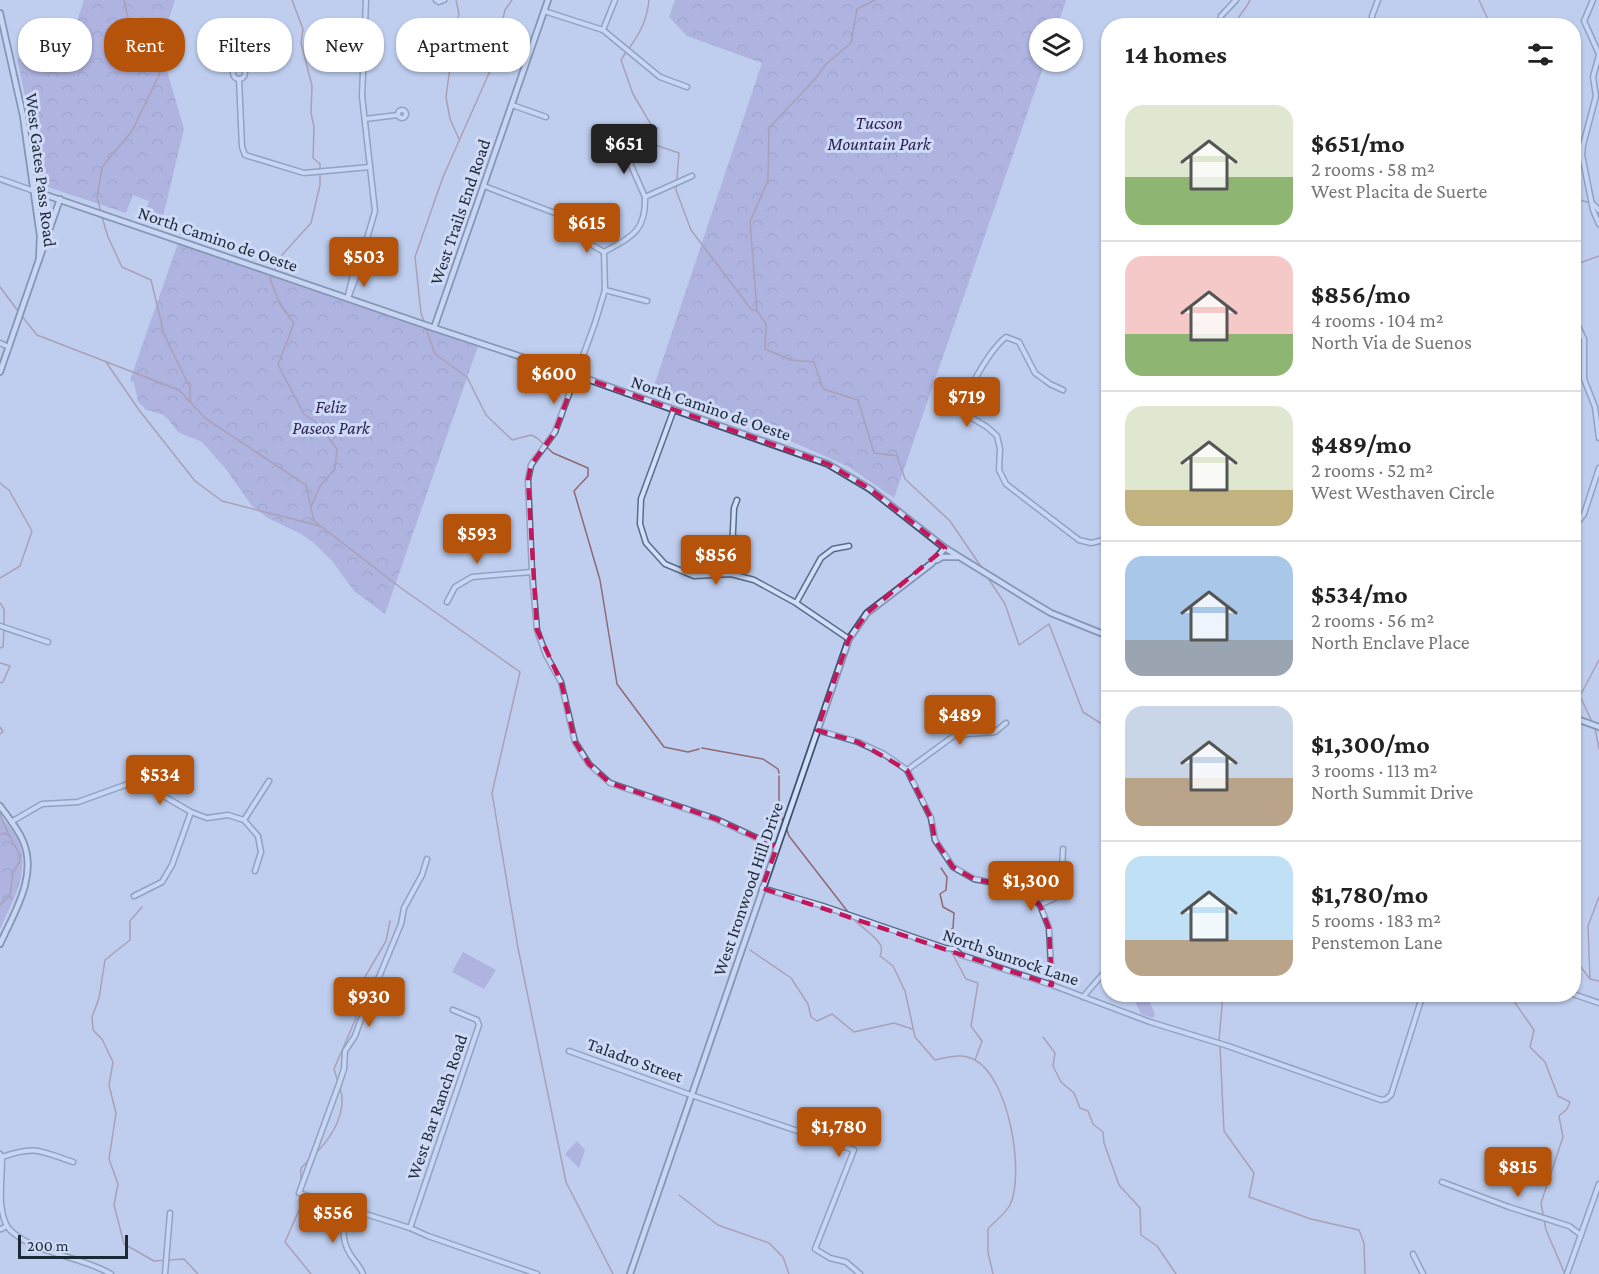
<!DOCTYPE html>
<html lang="en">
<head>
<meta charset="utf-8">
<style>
  body { margin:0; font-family:"Crimson Pro",serif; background:#f2f2f2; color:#222; height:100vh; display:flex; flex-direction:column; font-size:22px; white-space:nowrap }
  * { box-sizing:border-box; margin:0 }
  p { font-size:20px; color:#767676 }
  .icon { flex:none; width:33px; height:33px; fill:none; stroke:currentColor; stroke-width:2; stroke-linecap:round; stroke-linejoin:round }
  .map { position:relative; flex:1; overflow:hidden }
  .side { position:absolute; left:1101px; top:18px; width:480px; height:984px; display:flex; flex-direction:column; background:#fff; border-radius:24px; box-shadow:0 2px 4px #0004 }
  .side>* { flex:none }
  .top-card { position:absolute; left:18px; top:18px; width:570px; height:54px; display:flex; gap:12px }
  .buttons { position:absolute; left:1029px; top:18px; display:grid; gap:12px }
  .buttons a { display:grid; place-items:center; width:54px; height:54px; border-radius:50%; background:#fff; box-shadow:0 2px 4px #0004; font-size:30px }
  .scale { position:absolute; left:18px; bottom:15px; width:110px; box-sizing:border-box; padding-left:6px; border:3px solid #1c2a37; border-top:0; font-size:16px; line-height:21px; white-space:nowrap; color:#1c2a37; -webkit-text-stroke:4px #cfdaf7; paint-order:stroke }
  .price { position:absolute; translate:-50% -51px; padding:0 14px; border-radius:6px; background:#b45309; color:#fff; font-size:20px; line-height:39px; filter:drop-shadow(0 2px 3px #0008) }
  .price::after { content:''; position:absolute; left:50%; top:36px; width:18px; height:14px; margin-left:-9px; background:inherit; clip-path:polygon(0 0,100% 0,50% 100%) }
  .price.active { background:#222; color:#fff }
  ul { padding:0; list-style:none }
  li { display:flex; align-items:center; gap:18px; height:150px; padding:0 24px }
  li+li { border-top:2px solid #e0e0e0 }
  li span { display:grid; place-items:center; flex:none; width:168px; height:120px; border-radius:18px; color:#555 }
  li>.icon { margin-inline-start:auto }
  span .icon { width:72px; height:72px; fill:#fffc; stroke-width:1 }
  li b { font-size:26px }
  h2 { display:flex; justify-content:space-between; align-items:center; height:72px; padding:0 24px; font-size:26px }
  .tag { padding:0 21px; border-radius:24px; background:#fff; box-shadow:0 2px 4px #0004; font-size:21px; line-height:54px }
  .tag.active { background:#b45309; color:#fff }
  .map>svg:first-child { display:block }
  .forest { fill:url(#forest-crowns) }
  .pitch { fill:#9992ce }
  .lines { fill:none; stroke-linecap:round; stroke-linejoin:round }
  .stream { stroke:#8f6973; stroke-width:1.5 }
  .street-casing { stroke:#576e89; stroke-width:7 }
  .secondary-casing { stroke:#3a526a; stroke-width:8 }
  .street { stroke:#d2defa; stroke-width:4 }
  .secondary { stroke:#d2defa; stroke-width:4.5 }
  .marked { fill:none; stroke:#c2185b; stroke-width:4.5; stroke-dasharray:12 8; stroke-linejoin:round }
  .labels { text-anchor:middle; stroke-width:6; stroke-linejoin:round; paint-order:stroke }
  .park-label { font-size:18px; font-style:italic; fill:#2e2155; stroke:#cfdaf7 }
  .street-label { font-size:18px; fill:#1c2a37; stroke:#cfdaf7 }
</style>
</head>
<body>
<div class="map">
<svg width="1599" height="1274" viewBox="0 0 1599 1274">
  <defs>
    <pattern id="forest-crowns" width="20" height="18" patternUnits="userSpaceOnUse" patternTransform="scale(1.5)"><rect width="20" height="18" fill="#9992ce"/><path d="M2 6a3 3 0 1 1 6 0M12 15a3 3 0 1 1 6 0" fill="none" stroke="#7c77a8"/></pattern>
  </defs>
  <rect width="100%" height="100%" fill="#bfceef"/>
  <g class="forest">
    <polygon points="84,0 175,0 160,47 184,129 161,225 143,218 149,201 133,195 126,213 39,184 31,125 17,58 60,72"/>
    <polygon points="675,0 1066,0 1057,28 1040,28 1040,62 1045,62 894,498 849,467 784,438 651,395 762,63 687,36 669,17"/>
    <polygon points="178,243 478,346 385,614 354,591 333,562 313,542 301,534 268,518 252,506 225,468 202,442 178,432 168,419 162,414 146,410 138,401 134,383 130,380"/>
    <path d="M0,815C5,822 13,830 17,838C32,870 13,900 0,929Z"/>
  </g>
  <g class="pitch">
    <polygon points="463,952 496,970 484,989 452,972"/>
    <polygon points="1147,996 1155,1014 1153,1018 1141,1014 1133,997"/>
    <polygon points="577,1141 585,1150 579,1168 565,1154"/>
  </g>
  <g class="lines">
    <g class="stream">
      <polyline points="456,0 459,14 455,30 446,97 450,119 459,139"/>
      <polyline points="1479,0 1491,26"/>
      <path d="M1234,26C1238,15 1246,10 1250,0"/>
      <path d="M630,47C641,31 647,20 649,0"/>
      <polyline points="626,52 621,60 633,94 653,128 658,128 652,138 655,145 679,153 676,190 691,230 751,309 757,311 766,324 765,349 791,360 814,362 823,389 858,400 874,453 897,456 905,479 950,521 982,568"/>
      <polyline points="1574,198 1590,203"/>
      <polyline points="101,212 97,198 102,167 132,131 160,73 128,18 124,0"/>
      <polyline points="102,217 108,237 122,267 151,280 164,334 190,388 190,401"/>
      <polyline points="1574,265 1599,256"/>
      <polyline points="274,271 282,255 311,223 320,185 320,164 313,158 314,127 311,113 312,86 301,43 303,29 292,0"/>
      <polyline points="272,276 270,279 280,304 294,323 278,365 304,414 318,424 337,449 335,469 320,486 311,507"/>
      <polyline points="0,287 18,311"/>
      <polyline points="757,310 750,222 768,180 769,128 816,78 825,65 851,43 857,9 875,0"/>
      <polyline points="21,315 37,335 179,390 205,418 306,485 314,521 401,588 520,672 492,793 518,948 566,1182 613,1274"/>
      <polyline points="424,322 421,313 415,257 443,177 490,71 505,10 512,0"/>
      <polyline points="425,326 435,354 467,377 486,415 512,440 531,435 537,438 553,453 588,468 588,476 574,491 600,580 617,684 664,747 688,752 699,749"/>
      <polyline points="106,362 139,410 195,481 222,501 320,526"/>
      <polyline points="0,483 9,490 32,531 20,566 0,578"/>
      <polyline points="986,575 1005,604 1019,645 1049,624 1083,712 1108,728"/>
      <polyline points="0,603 4,609 4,624"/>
      <polyline points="0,648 3,647 4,629"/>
      <polyline points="0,663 10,666 3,682 0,683"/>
      <polyline points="1593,724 1580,696 1599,660"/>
      <polyline points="0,727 3,732 0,734"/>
      <polyline points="1595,728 1599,749"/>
      <polyline points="702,748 763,759 778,769 779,773"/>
      <polyline points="779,776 779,803 783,823"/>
      <polyline points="0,814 9,835"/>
      <polyline points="786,827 789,836 848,912"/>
      <polyline points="0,835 3,833 9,835 20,855 20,861 13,872 10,895 0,905"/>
      <polyline points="941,868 947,877 946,890 940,894 943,907 954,913 953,928 947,932 950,946"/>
      <polyline points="142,907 130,921 130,940 105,960 99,998 92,1017 93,1030 102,1039 113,1062 109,1085 116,1113 109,1159 118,1184 114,1205 124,1244 154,1261 184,1259 198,1274"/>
      <path d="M851,916C857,925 878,937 881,946C882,948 881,954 880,956L893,966L905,991L915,1037L935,1060C950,1057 962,1053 975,1060C1009,1078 1025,1173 1010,1205C1005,1214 995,1221 988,1229V1252L993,1274"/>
      <polyline points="750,950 791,978 808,1004 811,1017 817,1021 832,1014 854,1032 894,1023 912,1029"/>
      <polyline points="951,951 966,979 978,983 971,1026 982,1041 975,1060"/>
      <polyline points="1574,958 1590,979 1599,981"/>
      <polyline points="1590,979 1588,926 1599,897"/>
      <polyline points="1509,994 1534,1030 1530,1047 1545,1062 1558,1096 1570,1102 1567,1109 1559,1116 1563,1137 1541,1203 1546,1230 1565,1274"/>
      <polyline points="1043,1037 1055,1053 1053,1066 1061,1082 1074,1093 1080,1108 1088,1111 1093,1124 1103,1132 1104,1143 1119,1185 1140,1208 1141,1235 1157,1246 1176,1274"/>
      <polyline points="1219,1041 1223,994"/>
      <polyline points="1220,1046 1224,1131 1254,1173 1249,1197 1311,1219 1359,1230 1364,1243 1365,1274"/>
      <polyline points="338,1082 334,1069 356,1018 355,994 386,941 390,921"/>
      <path d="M315,1154C332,1137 348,1112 340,1087"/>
      <polyline points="301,1181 301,1168 309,1160"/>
      <polyline points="302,1189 303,1201 285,1242 311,1274"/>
      <polyline points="679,1195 718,1225 769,1243 783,1257 789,1274"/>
    </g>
    <defs>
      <g id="street">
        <polyline points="436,0 439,2 444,0"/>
        <polyline points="1593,0 1584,21 1599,54"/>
        <polyline points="544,11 603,30 660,77 687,87"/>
        <polyline points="1219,26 1221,16 1236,0"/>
        <polyline points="1372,26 1372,16 1378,0"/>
        <polyline points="603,30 615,0"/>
        <polyline points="1599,55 1593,77 1596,96 1583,145 1582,155 1593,210 1599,224"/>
        <circle cx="239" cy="73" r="6"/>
        <polyline points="239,79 242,147 245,155 304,173 370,167"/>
        <polyline points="512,105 546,117"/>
        <circle cx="402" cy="114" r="4"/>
        <polyline points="365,119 398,115"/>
        <polyline points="622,145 645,197"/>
        <polyline points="0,179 34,191"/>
        <polyline points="484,186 568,218 587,242 604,252 605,290 595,323 555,432 531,465 528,480 532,572 537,630 546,655 561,682 575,742 589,764 610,783 716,819 777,847"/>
        <polyline points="1593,204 1599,210"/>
        <path d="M604,252C631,237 646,232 645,197L692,176"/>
        <polyline points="605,290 647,301"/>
        <polyline points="348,295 354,271 357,269"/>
        <polyline points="348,298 355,280 375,211 362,96 366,0"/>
        <polyline points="1574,318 1584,339 1584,379 1595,407 1599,438"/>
        <polyline points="0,343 9,347"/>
        <path d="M1063,390L1050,384L1035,373L1019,342L1006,337C992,348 964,391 965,410L972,418L987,427L997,436L1000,449L999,470L1006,484L1079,540L1091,543L1108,539"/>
        <polyline points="674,409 641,499 640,524 646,543 665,564 694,576 731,574 754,580 796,603 849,639"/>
        <polyline points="1574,527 1584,514 1599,468"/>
        <polyline points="731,574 734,508 737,500"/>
        <polyline points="447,602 455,587 472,577 532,572"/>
        <polyline points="796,603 821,558 833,549 849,546"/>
        <polyline points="0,626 48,642"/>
        <polyline points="817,730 858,742 884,754 907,770 931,818 935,840 953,867 974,879 1021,888 1040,905"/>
        <polyline points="907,770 955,735 995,732 1006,723"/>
        <polyline points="244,820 269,781"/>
        <polyline points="11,822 42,804 78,802 128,784 148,787 191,812 207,818 228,815 244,820 258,836 261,852 255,871"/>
        <polyline points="427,859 422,875 404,908 401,924 379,977 373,986 355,1036 345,1051 344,1069 339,1084 299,1193 410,1228 428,1236 537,1274"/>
        <polyline points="762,888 823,906 945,948 954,949 961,955 1052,985 1150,1022 1228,1046 1381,1100 1386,1099 1391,1095 1423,994"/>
        <polyline points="134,896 162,882 172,865 191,812"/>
        <polyline points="1052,984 1049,928 1040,905 1061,895 1063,849"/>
        <polyline points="1573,994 1599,1003"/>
        <polyline points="1083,997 1108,968"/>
        <polyline points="569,1051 691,1095 854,1150 815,1249 830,1258 846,1262 860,1274"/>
        <path d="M0,1154L2,1157C2,1173 0,1189 1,1204C2,1212 4,1224 10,1230C35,1254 81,1256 111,1274"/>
        <path d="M2,1157C36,1145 40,1151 73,1162"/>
        <polyline points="1442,1182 1509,1207 1569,1226 1581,1235"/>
        <path d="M350,1208C343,1224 340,1238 350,1254C354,1261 360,1266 363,1274"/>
        <polyline points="410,1228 479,1025 477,1020 453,1010"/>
        <polyline points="1,1229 7,1226"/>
        <polyline points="1413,1254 1423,1274"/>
        <polyline points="165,1274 170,1213"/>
        <polyline points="1567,1274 1599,1184"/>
      </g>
      <g id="secondary">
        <polyline points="0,13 23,116 40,236 39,260"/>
        <polyline points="34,191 434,328 576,375 828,464 870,489 945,548 1034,603 1051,613 1108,636"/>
        <polyline points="434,328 548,0"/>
        <polyline points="0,372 60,199"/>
        <polyline points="937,560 942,557 958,557"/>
        <polyline points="1574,718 1599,727"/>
        <path d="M0,806C8,817 18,829 23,841C38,876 14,913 0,944"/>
        <polyline points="630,1274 849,639 867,613 931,564 945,548"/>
      </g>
    </defs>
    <use href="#street" class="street-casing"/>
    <use href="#secondary" class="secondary-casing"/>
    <use href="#street" class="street"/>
    <use href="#secondary" class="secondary"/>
  </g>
  <path d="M0 0H1599V1274H0ZM576,375L828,464L870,489L945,548L867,613L849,639L817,730L858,742L907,770L931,818L935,840L953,867L974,879L1021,888L1040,905L1049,928L1052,985L762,888L777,847L716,819L610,783L589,764L575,742L561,682L537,630L528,480L531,465L555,432Z" fill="#bfceef" fill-opacity=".55" fill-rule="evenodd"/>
  <path class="marked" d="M576,375L828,464L870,489L945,548L867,613L849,639L817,730L858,742L907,770L931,818L935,840L953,867L974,879L1021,888L1040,905L1049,928L1052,985L762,888L777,847L716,819L610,783L589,764L575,742L561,682L537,630L528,480L531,465L555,432Z"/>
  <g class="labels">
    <g class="park-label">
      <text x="879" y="129">Tucson<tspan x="879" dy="21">Mountain Park</tspan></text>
      <text x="331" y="413">Feliz<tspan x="331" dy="21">Paseos Park</tspan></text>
    </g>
    <g class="street-label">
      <text transform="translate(41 170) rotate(83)" y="6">West Gates Pass Road</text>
      <text transform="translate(460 212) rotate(-71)" y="6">West Trails End Road</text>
      <text transform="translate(218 239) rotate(19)" y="6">North Camino de Oeste</text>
      <text transform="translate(711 408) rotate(19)" y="6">North Camino de Oeste</text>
      <text transform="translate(748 889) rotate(-71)" y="6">West Ironwood Hill Drive</text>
      <text transform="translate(1011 957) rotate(19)" y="6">North Sunrock Lane</text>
      <text transform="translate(635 1060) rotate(20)" y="6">Taladro Street</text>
      <text transform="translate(437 1107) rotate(-71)" y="6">West Bar Ranch Road</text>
    </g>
  </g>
</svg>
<div class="buttons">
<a><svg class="icon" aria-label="layers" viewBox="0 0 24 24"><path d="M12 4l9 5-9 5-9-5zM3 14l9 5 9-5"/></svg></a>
</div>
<div class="scale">200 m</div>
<b class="price active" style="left:624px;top:175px">$651</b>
<b class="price" style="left:587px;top:254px">$615</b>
<b class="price" style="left:364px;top:288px">$503</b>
<b class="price" style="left:554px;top:405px">$600</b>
<b class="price" style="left:967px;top:428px">$719</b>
<b class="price" style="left:477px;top:565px">$593</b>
<b class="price" style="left:716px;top:586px">$856</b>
<b class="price" style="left:960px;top:746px">$489</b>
<b class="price" style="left:160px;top:806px">$534</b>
<b class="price" style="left:1031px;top:912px">$1,300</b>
<b class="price" style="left:369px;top:1028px">$930</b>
<b class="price" style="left:839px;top:1158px">$1,780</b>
<b class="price" style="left:1518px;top:1198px">$815</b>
<b class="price" style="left:333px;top:1244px">$556</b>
<div class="top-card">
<a class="tag">Buy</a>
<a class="tag active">Rent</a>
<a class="tag">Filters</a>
<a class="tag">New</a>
<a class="tag">Apartment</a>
</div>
<section class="side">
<h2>14 homes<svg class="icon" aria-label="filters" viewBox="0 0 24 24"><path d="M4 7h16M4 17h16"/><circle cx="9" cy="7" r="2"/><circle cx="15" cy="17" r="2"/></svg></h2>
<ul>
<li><span style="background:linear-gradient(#dfe7d0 60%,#8fb573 0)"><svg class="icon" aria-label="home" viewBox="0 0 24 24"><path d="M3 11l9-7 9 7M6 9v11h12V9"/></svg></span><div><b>$651/mo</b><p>2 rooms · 58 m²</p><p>West Placita de Suerte</p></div></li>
<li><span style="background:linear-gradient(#f6c9c9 65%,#8fb573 0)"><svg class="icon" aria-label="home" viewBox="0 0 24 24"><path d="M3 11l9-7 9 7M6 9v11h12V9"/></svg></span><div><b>$856/mo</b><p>4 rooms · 104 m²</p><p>North Via de Suenos</p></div></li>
<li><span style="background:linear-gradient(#dfe7d0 70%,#c2b280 0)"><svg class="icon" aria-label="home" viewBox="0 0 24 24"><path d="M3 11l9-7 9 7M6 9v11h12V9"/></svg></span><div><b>$489/mo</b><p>2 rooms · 52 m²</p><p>West Westhaven Circle</p></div></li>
<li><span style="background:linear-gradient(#a9c7e8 70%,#9aa5b1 0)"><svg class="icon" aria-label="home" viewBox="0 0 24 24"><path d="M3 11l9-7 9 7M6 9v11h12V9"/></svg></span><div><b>$534/mo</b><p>2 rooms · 56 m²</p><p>North Enclave Place</p></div></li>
<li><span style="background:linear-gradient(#c9d6e8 60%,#b9a48a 0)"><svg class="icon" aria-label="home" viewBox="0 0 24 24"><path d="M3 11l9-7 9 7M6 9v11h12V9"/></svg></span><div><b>$1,300/mo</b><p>3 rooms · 113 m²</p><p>North Summit Drive</p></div></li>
<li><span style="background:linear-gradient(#bfe0f5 70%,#b9a48a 0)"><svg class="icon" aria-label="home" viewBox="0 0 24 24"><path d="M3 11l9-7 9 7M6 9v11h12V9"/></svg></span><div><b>$1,780/mo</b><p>5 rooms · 183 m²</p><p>Penstemon Lane</p></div></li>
</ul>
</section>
</div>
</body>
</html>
